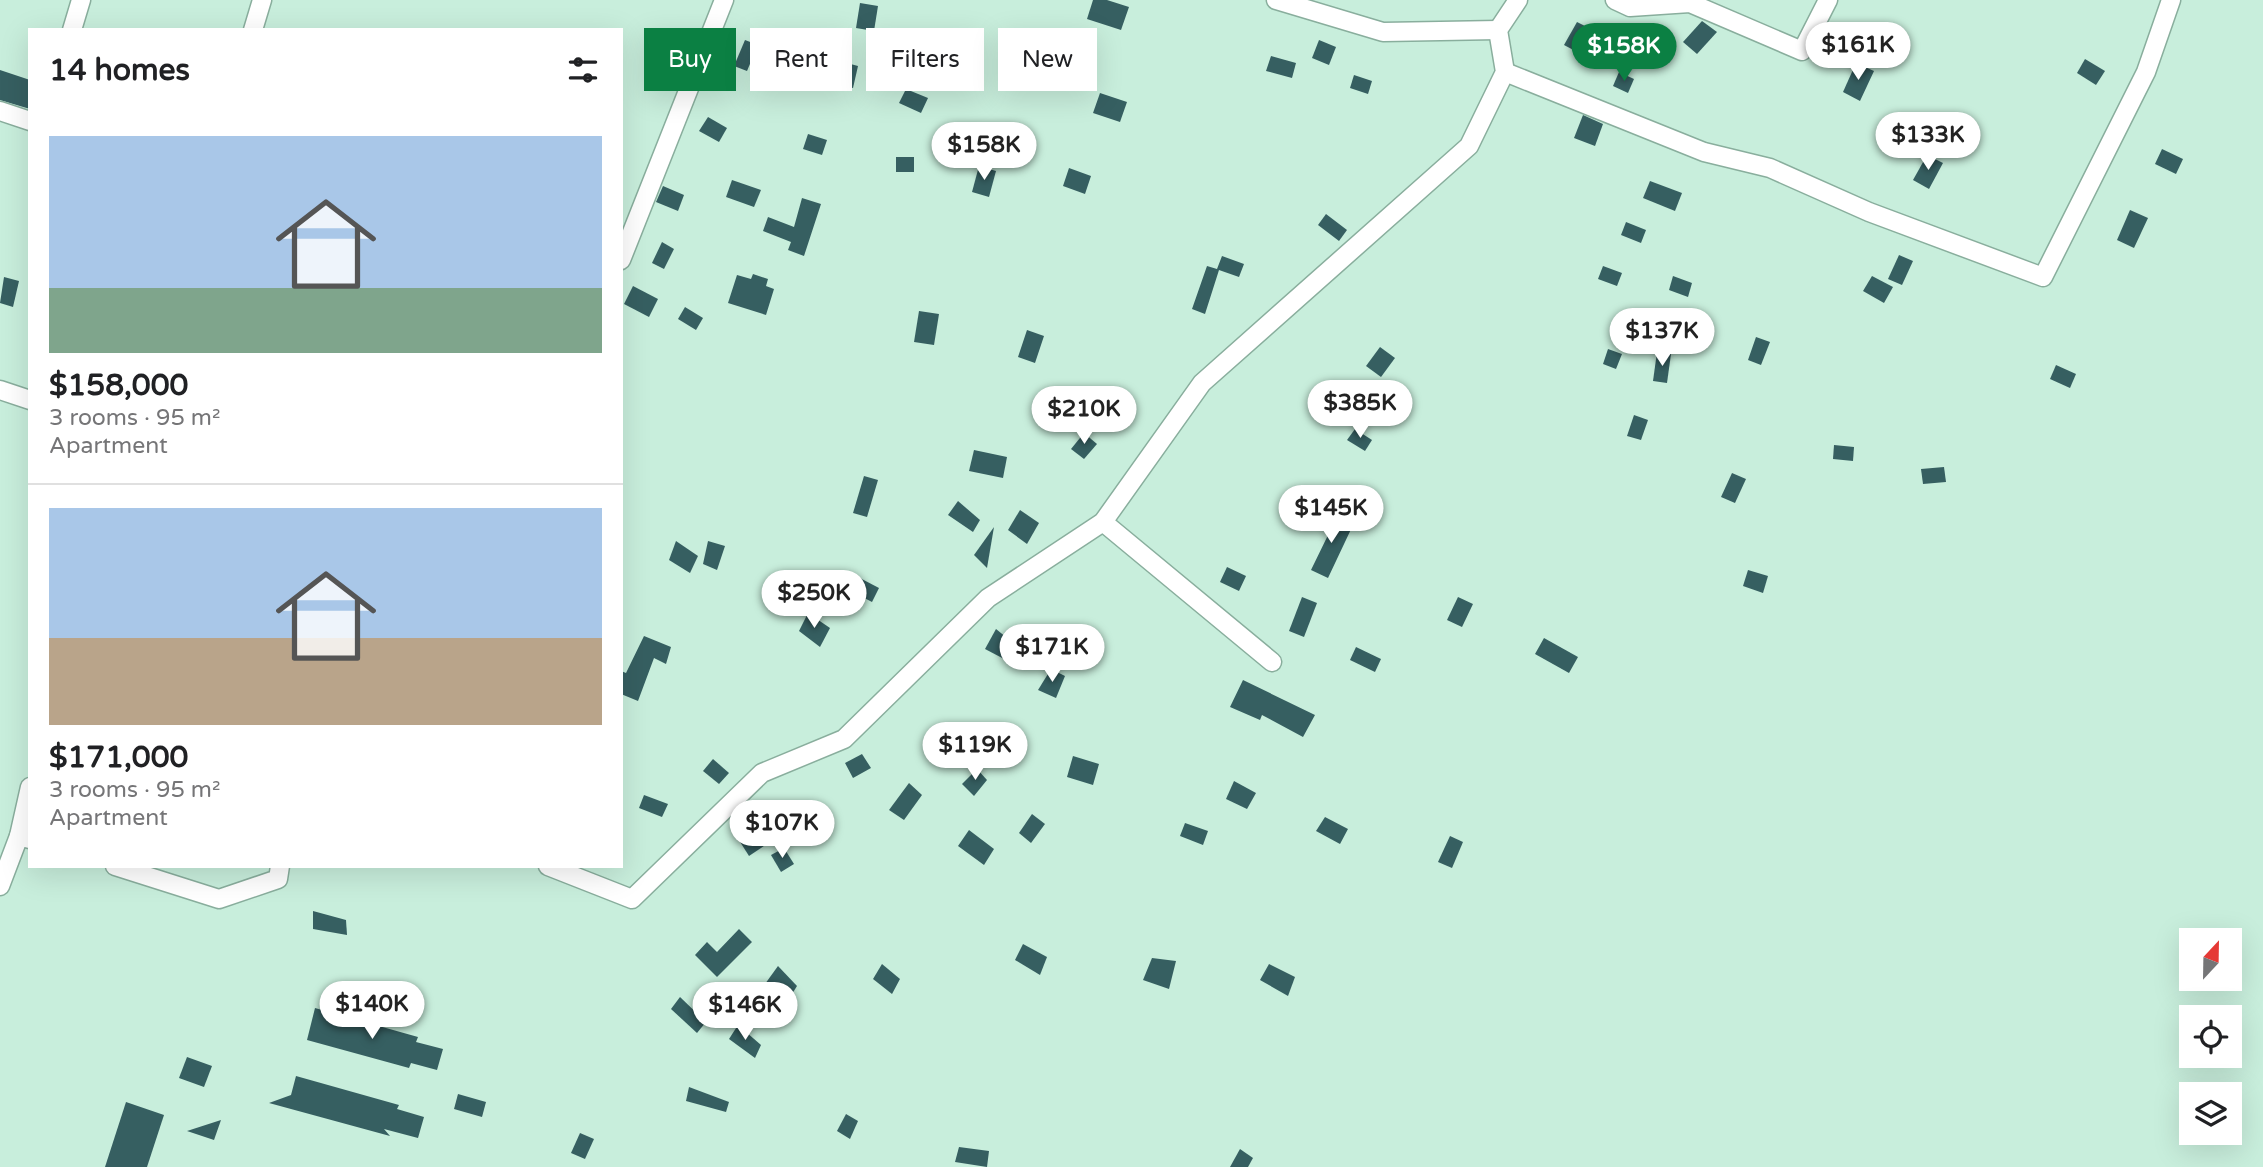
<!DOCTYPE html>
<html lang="en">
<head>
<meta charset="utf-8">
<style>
  body { margin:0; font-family:"Varela Round",sans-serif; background:#f6f6f6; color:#202124; height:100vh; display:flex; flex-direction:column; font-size:26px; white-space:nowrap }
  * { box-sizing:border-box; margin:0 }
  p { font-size:23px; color:#757577 }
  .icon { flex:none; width:38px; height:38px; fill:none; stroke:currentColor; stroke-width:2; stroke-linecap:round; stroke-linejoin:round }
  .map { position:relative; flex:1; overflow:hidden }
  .panel { position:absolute; left:28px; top:28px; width:595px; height:840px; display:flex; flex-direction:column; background:#fff; border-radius:0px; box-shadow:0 7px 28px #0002 }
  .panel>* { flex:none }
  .guide { position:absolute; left:644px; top:28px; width:665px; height:63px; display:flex; gap:14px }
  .needle { width:46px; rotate:22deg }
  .buttons { position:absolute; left:2179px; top:928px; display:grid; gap:14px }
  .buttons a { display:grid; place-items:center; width:63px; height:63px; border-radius:0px; background:#fff; box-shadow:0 7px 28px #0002; font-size:35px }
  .price { position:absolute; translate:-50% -60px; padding:0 16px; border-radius:24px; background:#fff; color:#222; font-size:23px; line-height:46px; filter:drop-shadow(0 2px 4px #0008) }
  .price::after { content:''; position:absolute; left:50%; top:42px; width:21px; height:16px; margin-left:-10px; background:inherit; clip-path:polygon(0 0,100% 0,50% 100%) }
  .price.on { background:#0b8043; color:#fff }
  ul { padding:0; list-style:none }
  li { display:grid; align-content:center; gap:14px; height:371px; padding:0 21px }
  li+li { border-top:2px solid #e0e0e0 }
  li span { display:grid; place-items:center; height:217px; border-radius:0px; color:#555 }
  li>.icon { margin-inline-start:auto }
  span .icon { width:126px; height:126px; fill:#fffc; stroke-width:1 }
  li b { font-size:30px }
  h2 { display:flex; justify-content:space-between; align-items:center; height:84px; padding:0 21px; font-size:30px }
  .tag { padding:0 24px; border-radius:0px; background:#fff; box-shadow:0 7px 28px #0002; font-size:24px; line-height:63px }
  .tag.on { background:#0b8043; color:#fff }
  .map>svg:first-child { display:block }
  .building { fill:#365f61 }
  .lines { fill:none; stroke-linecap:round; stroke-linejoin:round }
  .minor-casing { stroke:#89ae9d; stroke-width:21 }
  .minor { stroke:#fff; stroke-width:18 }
</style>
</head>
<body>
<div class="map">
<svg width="2263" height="1167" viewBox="0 0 2263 1167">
  <rect width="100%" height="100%" fill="#c8eedc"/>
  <g class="building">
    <polygon points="1093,0 1107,0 1129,7 1121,30 1087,19"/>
    <polygon points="860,3 878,6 874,31 856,28"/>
    <polygon points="1702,21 1717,32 1697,54 1683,42"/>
    <polygon points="1577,22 1593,30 1581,54 1564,45"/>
    <polygon points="745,40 758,45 747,71 734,66"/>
    <polygon points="1319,40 1336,47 1329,65 1312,58"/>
    <polygon points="1271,56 1296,63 1292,78 1266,71"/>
    <polygon points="2085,59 2105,71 2096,85 2077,73"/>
    <polygon points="843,62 858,66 853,88 838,85"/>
    <polygon points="1856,63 1874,71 1860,101 1843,92"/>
    <polygon points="0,70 30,80 30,109 0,100"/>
    <polygon points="1619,72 1634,79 1628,93 1613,86"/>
    <polygon points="1354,75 1372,81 1368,94 1350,88"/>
    <polygon points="906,89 928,98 921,113 899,103"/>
    <polygon points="1100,93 1127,102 1120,122 1093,113"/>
    <polygon points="1583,115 1603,124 1595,146 1574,138"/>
    <polygon points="708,117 727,128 719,142 699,131"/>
    <polygon points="808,134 827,140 822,155 803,149"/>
    <polygon points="2162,149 2183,159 2176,174 2155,164"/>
    <polygon points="1927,155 1943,163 1929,189 1913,180"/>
    <rect x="896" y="157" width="18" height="15"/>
    <polygon points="979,166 996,171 989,197 972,192"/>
    <polygon points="1069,168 1091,176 1085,194 1063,186"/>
    <polygon points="732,180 761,190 754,207 726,197"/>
    <polygon points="1650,181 1682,193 1675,211 1643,198"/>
    <polygon points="663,186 684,195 678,211 656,202"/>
    <polygon points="802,198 821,204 804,256 788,250 791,242 763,231 768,217 794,227"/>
    <polygon points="2130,210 2148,218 2134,248 2117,240"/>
    <polygon points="1326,214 1347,230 1339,241 1318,225"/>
    <polygon points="1626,222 1646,230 1641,243 1621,235"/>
    <polygon points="662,242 674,249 664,269 652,263"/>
    <polygon points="1899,255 1913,261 1902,285 1888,279"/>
    <polygon points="1222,256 1244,264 1239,277 1219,270 1205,314 1192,309 1207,266 1217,269"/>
    <polygon points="1603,266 1622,273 1617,286 1598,279"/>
    <polygon points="753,274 768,279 766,286 774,289 766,315 728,303 737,275 751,279"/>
    <polygon points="1673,276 1692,283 1688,297 1669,290"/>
    <polygon points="1872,276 1893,287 1884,303 1863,291"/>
    <polygon points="4,277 19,281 13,307 0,303"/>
    <polygon points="633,286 658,299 649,317 624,304"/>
    <polygon points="685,307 703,318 696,330 678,319"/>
    <polygon points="919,311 939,314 934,345 914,342"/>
    <polygon points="1027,330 1044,336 1035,363 1018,357"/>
    <polygon points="1756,337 1770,342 1761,365 1748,360"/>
    <polygon points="1380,347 1395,358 1381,377 1366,366"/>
    <polygon points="1608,349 1622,354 1616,369 1603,364"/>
    <polygon points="1657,352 1671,354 1667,383 1653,381"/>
    <polygon points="2056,365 2076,374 2070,388 2050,379"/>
    <polygon points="1634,415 1648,420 1641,440 1627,436"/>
    <polygon points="1355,429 1372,440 1365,451 1347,440"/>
    <polygon points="1084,433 1097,444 1084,459 1071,449"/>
    <polygon points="1834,445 1854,447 1853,461 1833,459"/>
    <polygon points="974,450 1007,457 1003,478 969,471"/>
    <polygon points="1944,467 1946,482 1923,484 1921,469"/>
    <polygon points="1732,473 1746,479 1735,503 1721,497"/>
    <polygon points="864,476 878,480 867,517 853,513"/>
    <polygon points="958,501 980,520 973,532 948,515"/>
    <polygon points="1020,510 1039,523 1027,544 1008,530"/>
    <polygon points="1325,514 1353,525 1328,578 1311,570 1330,531 1320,527"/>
    <polygon points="994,527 987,568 974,555"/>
    <polygon points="676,541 698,556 690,573 669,560"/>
    <polygon points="708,541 725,546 717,570 703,564"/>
    <polygon points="1227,567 1246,576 1239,591 1220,582"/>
    <polygon points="1748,570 1768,576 1763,593 1743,586"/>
    <polygon points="856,576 879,588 872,602 849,590"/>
    <polygon points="1302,597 1317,603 1304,637 1289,631"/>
    <polygon points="1458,597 1473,604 1462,627 1447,620"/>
    <polygon points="808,613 830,628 820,647 799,631"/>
    <polygon points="996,629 1017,646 1006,660 985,649"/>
    <polygon points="644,636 671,647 666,664 654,658 638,701 621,694 621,671 626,673"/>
    <polygon points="1544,638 1578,657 1569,673 1535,654"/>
    <polygon points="1356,647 1381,659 1375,672 1350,660"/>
    <polygon points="1051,669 1065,676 1056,698 1038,690"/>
    <polygon points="1243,680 1315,715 1303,737 1262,715 1260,720 1230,707"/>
    <polygon points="862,754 871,768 853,778 845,763"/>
    <polygon points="1073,756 1099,764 1093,785 1067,777"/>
    <polygon points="713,759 729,773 719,784 703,771"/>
    <polygon points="977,769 987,780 974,796 962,784"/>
    <polygon points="1234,781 1256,793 1247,809 1226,799"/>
    <polygon points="909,783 922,795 904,820 889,810"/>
    <polygon points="644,795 668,804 662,817 639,808"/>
    <polygon points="1032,814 1045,824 1031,843 1019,833"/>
    <polygon points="1325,817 1348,829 1340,844 1316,831"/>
    <polygon points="760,822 773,840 749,856 737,837"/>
    <polygon points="1185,823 1208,831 1203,845 1180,836"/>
    <polygon points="969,830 994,849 984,865 958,846"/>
    <polygon points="1450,836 1463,842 1452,868 1438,862"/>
    <polygon points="784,848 794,864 781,872 771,855"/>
    <polygon points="313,911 346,920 347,935 313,929"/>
    <polygon points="739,929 752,942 717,977 695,955 707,942 717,952"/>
    <polygon points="1023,944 1047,957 1040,975 1015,960"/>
    <polygon points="1152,958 1176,961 1169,989 1143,980"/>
    <polygon points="882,964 900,979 892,994 873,979"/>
    <polygon points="1269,964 1295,977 1288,996 1260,980"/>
    <polygon points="778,966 797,986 787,1002 765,984"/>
    <polygon points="680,997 706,1022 697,1033 671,1009"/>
    <polygon points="315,1008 418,1037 416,1042 443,1049 437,1070 411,1063 409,1068 307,1040"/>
    <polygon points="738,1025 761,1045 755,1058 729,1039"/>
    <polygon points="187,1057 212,1066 204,1087 179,1078"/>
    <polygon points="296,1076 399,1105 397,1109 424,1117 418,1138 384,1129 390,1136 269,1103 291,1095"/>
    <polygon points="689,1087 729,1102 726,1112 686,1101"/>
    <polygon points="458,1094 486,1102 482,1117 454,1109"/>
    <polygon points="126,1102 164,1115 147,1167 105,1167"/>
    <polygon points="846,1114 858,1121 850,1139 837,1131"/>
    <polygon points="221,1120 214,1140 187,1131"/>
    <polygon points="580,1133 594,1139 585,1159 571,1153"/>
    <polygon points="959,1147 989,1151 987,1167 955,1162"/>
    <polygon points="1240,1149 1253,1158 1248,1167 1230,1167"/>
  </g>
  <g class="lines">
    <defs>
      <g id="minor">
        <polyline points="1276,0 1383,32 1498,30"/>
        <polyline points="1615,0 1630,7 1690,3 1802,51 1828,0"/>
        <polyline points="72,30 81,0"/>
        <polyline points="253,30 262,0"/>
        <polyline points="1505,72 1704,152 1770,168 1869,212 2043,277 2146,72 2171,0"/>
        <polyline points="0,111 30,121"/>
        <polyline points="621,260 724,0"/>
        <polyline points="0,390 30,400"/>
        <polyline points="1103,522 1272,662"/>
        <polyline points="19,836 30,787"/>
        <polyline points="115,866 219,899 278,879 280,866"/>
        <polyline points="548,866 632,899 762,773 844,739 988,598 1103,522 1202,383 1469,146 1505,72 1498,30 1518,0"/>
        <polyline points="0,886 19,836 30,839"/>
      </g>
    </defs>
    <use href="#minor" class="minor-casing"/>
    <use href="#minor" class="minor"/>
  </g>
</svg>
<div class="buttons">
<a><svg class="needle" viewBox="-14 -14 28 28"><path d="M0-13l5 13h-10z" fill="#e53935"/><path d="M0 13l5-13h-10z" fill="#757577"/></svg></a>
<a><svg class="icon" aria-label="locate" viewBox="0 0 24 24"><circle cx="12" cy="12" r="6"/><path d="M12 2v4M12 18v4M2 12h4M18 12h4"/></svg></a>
<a><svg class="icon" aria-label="layers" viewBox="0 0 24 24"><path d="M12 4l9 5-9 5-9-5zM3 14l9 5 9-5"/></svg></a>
</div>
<b class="price" style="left:1858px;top:82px">$161K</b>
<b class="price on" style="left:1624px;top:83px">$158K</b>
<b class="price" style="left:1928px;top:172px">$133K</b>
<b class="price" style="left:984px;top:182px">$158K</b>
<b class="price" style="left:1662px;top:368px">$137K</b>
<b class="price" style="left:1360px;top:440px">$385K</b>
<b class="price" style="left:1084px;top:446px">$210K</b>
<b class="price" style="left:1331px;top:545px">$145K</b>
<b class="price" style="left:814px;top:630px">$250K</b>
<b class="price" style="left:1052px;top:684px">$171K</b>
<b class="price" style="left:975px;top:782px">$119K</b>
<b class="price" style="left:782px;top:860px">$107K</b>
<b class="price" style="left:372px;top:1041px">$140K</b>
<b class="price" style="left:745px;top:1042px">$146K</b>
<div class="guide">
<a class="tag on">Buy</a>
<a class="tag">Rent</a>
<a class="tag">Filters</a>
<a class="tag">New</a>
</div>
<section class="panel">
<h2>14 homes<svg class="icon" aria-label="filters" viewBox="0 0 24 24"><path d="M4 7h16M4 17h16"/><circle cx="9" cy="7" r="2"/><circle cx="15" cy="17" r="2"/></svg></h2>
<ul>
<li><span style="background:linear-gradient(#a9c7e8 70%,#7fa58c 0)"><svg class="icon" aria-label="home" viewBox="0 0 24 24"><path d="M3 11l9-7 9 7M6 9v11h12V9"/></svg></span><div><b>$158,000</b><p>3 rooms · 95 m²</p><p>Apartment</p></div></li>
<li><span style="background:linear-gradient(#a9c7e8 60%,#b9a48a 0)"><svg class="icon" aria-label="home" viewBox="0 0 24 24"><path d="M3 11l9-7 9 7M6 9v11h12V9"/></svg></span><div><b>$171,000</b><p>3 rooms · 95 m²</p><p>Apartment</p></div></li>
</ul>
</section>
</div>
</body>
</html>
